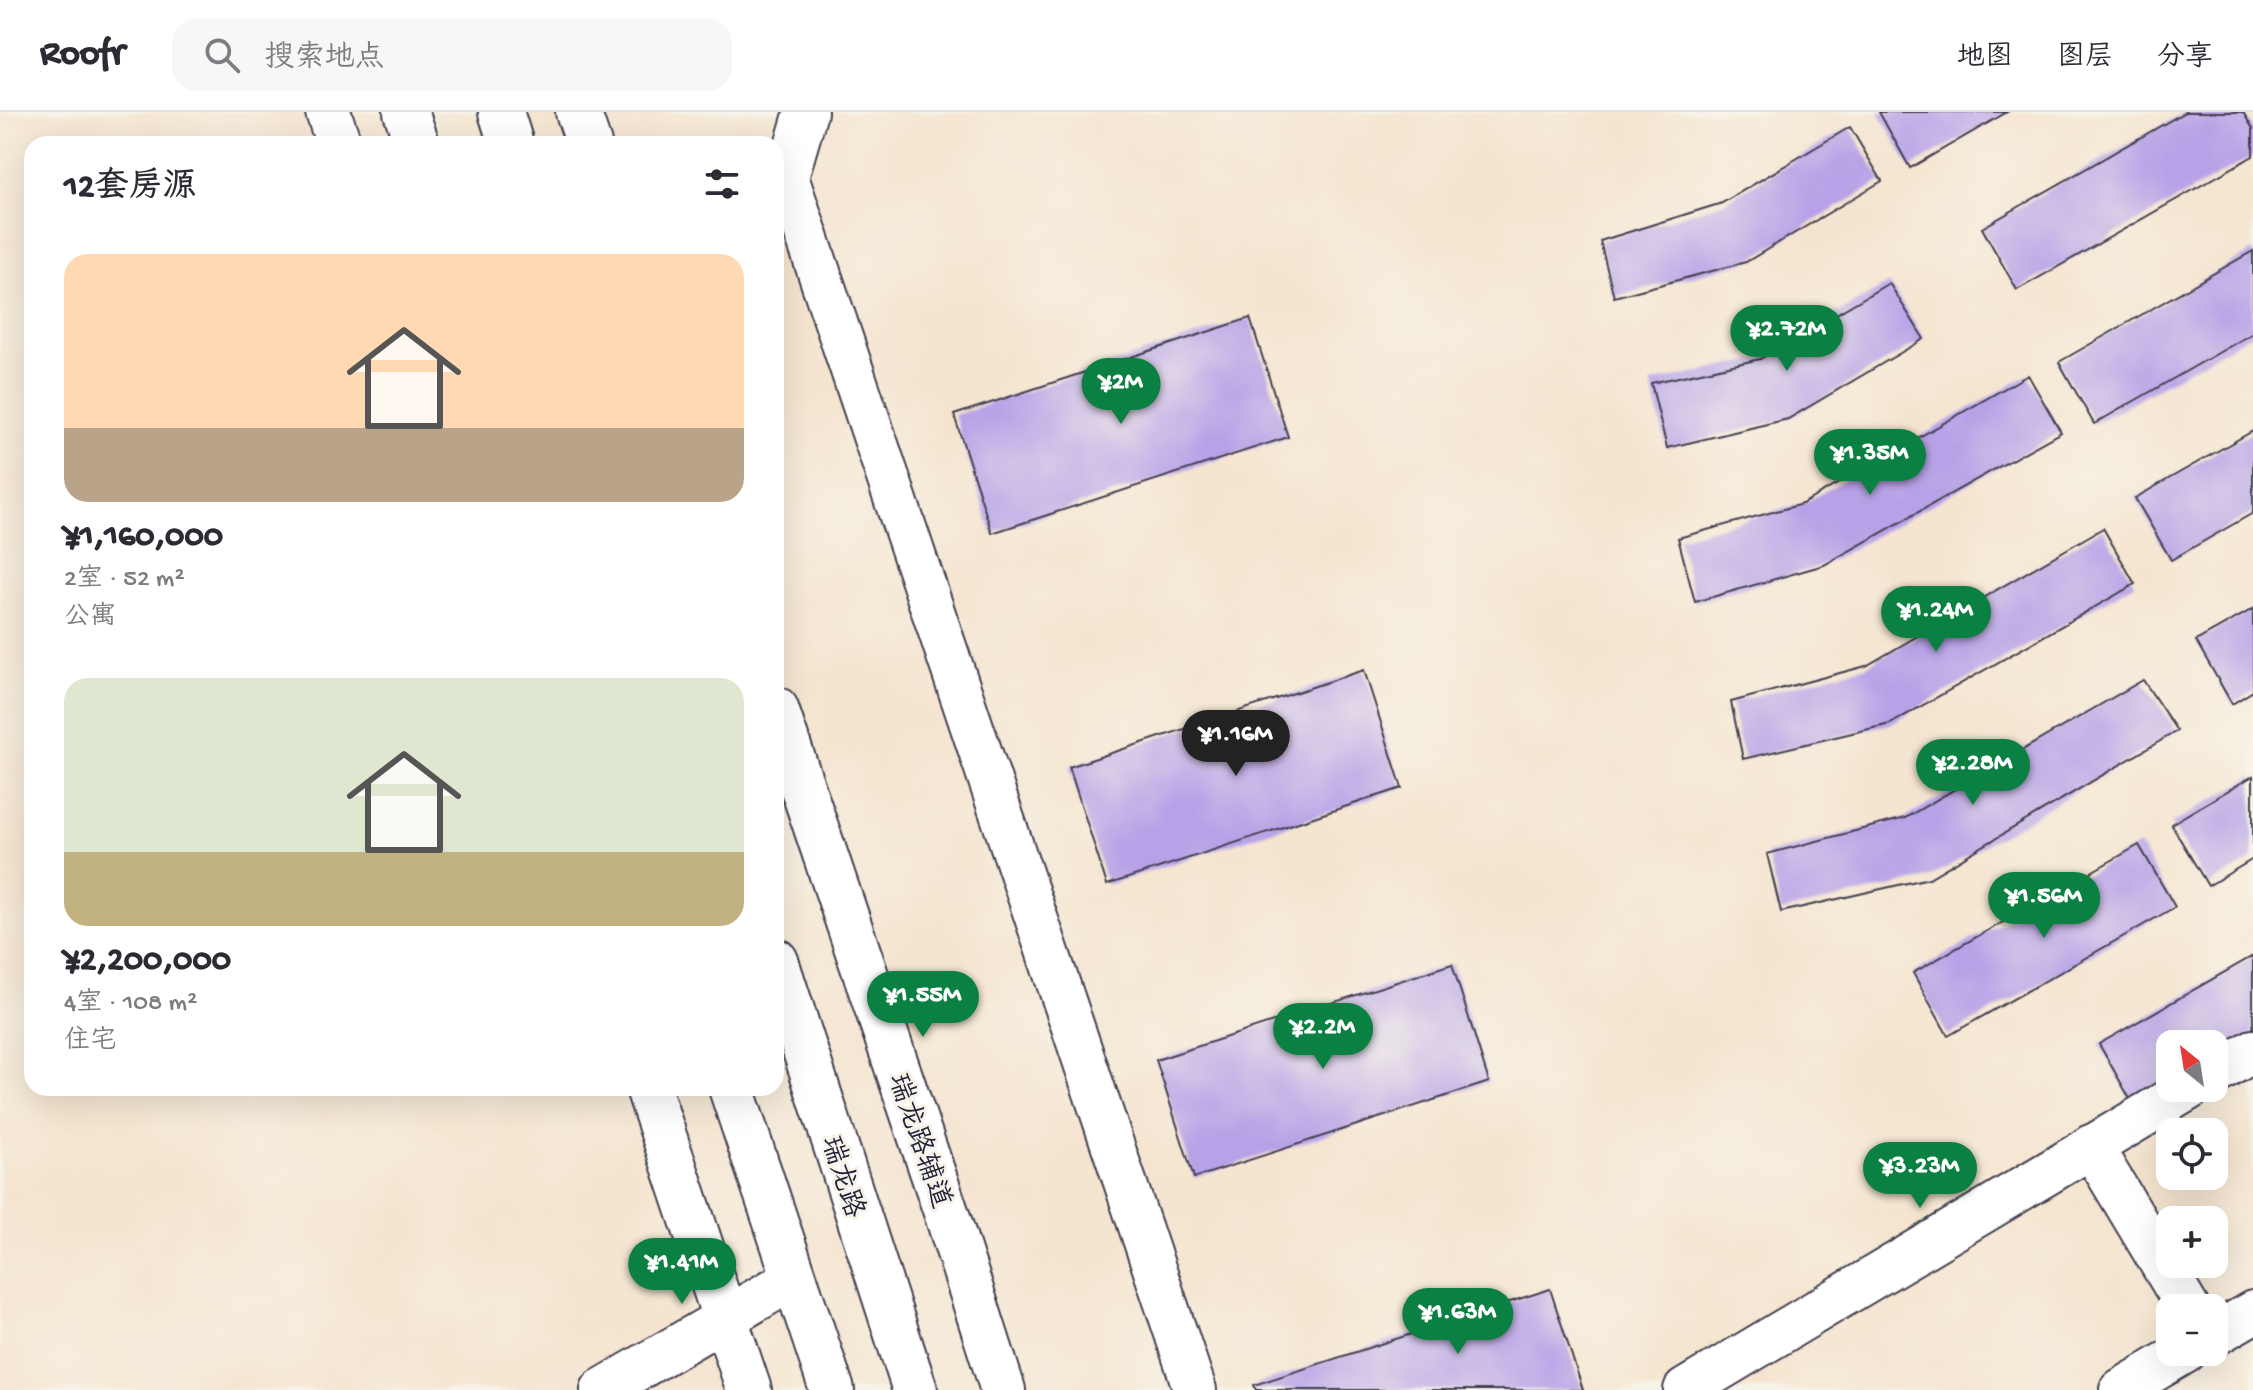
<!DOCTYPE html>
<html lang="zh">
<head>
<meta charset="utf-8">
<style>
  body { margin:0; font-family:"Gochi Hand","LXGW WenKai TC",sans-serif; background:#f7f7f7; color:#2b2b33; height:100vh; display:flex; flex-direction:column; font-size:30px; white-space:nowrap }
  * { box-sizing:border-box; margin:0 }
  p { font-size:26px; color:#7c7c81 }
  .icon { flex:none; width:44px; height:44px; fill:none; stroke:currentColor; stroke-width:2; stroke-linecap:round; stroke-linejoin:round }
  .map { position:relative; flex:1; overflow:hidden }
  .panel { position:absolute; left:24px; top:24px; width:760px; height:960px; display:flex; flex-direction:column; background:#fff; border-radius:24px; box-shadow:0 8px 32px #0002 }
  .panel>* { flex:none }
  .needle { width:52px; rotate:330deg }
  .fabs { position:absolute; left:2156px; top:918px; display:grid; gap:16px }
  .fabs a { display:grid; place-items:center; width:72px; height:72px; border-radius:16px; background:#fff; box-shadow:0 8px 32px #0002; font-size:40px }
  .price { position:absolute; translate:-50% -68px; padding:0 18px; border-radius:28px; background:#0b8043; color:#fff; font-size:26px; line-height:52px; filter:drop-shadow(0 2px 4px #0008) }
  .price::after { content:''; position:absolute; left:50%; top:48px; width:24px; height:18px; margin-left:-12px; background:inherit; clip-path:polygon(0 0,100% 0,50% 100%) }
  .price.on { background:#222; color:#fff }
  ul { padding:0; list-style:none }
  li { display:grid; align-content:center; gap:16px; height:424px; padding:0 40px }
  li span { display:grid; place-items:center; height:248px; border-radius:24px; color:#555 }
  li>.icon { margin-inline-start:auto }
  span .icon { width:144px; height:144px; fill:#fffc; stroke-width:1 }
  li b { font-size:34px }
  h2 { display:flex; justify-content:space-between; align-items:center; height:96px; padding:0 40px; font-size:34px }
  header { display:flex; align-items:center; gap:48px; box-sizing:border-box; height:112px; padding:0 40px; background:#fff; border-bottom:2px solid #e1e1e2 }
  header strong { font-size:38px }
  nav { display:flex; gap:44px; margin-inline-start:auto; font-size:28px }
  .search { width:560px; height:72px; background:#f7f7f7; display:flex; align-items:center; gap:20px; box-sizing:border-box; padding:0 28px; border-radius:24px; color:#7c7c81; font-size:30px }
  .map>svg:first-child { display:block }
  .building { fill:#b7a2e7 }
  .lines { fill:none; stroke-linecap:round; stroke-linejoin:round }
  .minor-casing { stroke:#423f51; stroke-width:46 }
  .major-casing { stroke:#423f51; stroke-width:48 }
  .highway-casing { stroke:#423f51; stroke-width:48 }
  .minor { stroke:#fff; stroke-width:42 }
  .major { stroke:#fff; stroke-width:44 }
  .highway { stroke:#fff; stroke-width:44 }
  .labels { text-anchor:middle; stroke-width:6; stroke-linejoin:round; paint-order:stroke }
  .street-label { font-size:28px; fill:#22223b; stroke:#f7f3e8 }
</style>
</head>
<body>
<header>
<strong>Roofr</strong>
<div class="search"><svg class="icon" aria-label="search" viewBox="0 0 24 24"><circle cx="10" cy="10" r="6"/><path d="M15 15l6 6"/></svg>搜索地点</div>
<nav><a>地图</a><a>图层</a><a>分享</a></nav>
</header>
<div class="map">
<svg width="2253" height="1278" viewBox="0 0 2253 1278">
  <rect width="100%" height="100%" fill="#f7f3e8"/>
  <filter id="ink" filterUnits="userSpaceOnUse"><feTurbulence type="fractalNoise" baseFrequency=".0125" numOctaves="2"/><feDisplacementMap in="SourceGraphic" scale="16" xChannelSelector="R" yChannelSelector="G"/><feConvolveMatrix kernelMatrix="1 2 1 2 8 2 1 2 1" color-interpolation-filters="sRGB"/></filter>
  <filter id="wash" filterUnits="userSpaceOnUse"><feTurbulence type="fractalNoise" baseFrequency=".006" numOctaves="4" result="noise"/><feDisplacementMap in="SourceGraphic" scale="32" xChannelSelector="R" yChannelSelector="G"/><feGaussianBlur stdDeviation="1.8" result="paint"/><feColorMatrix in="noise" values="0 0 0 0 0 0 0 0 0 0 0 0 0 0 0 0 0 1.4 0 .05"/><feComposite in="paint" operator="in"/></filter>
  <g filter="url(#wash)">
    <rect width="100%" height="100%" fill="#f5e5d0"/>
    <g id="blocks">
      <g class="building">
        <polygon points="1879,0 2007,0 1910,56"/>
        <polygon points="2185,0 2243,0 2253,17 2253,44 2017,178 1982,116"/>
        <polygon points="1850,15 1882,69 1746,150 1614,185 1600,129 1722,91"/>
        <polygon points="2253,139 2253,221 2094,312 2059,250"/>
        <polygon points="1889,171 1924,227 1788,307 1667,336 1651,271 1760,247"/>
        <polygon points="1250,206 1288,325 992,421 954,303"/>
        <polygon points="2028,263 2061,320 1824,453 1695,490 1678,426 1802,392"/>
        <polygon points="2253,319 2253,401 2171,448 2135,386"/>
        <polygon points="2103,416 2135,472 1890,612 1743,647 1731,590 1866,554"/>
        <polygon points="2253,497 2253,579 2232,592 2196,529"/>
        <polygon points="1364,558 1402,676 1107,773 1069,655"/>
        <polygon points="2143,568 2177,619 1929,766 1781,800 1767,742 1905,706"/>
        <polygon points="2253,664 2253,747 2208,774 2171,712"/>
        <polygon points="2139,733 2175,795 1948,924 1913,861"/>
        <polygon points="2253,844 2253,926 2214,949 2214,932 2170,932 2170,974 2134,994 2099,932"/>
        <polygon points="1452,852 1489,970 1194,1066 1156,948"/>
        <polygon points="1550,1177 1583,1278 1256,1278 1254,1273"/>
      </g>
    </g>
  </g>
  <g filter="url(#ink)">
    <use href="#blocks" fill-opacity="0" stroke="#423f51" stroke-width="2"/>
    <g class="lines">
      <defs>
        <g id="minor">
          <polyline points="806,0 787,65 1195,1278"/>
          <polyline points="2214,962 2253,939"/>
          <polyline points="2091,1034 2188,1196"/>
          <polyline points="2214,1223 2253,1200"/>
          <polyline points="602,1278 794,1166"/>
          <polyline points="1685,1278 2190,976"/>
          <polyline points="2121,1278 2185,1240"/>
        </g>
        <g id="major">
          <polyline points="328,0 339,32"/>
          <polyline points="578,0 589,32"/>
          <polyline points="776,597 949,1109 1003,1278"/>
          <polyline points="648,976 749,1278"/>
        </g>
        <g id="highway">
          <polyline points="406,0 417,32"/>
          <polyline points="501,0 511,32"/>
          <polyline points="776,849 915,1278"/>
          <polyline points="731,976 832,1278"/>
        </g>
      </defs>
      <use href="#minor" class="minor-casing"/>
      <use href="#major" class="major-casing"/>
      <use href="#highway" class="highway-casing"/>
      <use href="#minor" class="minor"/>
      <use href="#major" class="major"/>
      <use href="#highway" class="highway"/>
    </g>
  </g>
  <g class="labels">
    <g class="street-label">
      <text transform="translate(922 1028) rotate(71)" y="10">瑞龙路辅道</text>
      <text transform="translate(845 1064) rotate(72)" y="10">瑞龙路</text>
    </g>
  </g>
</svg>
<div class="fabs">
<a><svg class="needle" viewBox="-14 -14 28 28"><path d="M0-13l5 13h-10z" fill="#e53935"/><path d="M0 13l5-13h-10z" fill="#7c7c81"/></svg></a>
<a><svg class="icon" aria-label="locate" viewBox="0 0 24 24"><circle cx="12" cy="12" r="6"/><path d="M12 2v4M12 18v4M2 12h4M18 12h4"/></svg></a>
<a>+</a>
<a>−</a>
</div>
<b class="price" style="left:1787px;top:261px">¥2.72M</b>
<b class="price" style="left:1121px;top:314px">¥2M</b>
<b class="price" style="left:1870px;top:385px">¥1.35M</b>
<b class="price" style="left:1936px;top:542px">¥1.24M</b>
<b class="price on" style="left:1236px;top:666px">¥1.16M</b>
<b class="price" style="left:1973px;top:695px">¥2.28M</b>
<b class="price" style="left:2044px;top:828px">¥1.56M</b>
<b class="price" style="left:923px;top:927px">¥1.55M</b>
<b class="price" style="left:1323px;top:959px">¥2.2M</b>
<b class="price" style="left:1920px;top:1098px">¥3.23M</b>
<b class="price" style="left:682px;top:1194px">¥1.41M</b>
<b class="price" style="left:1458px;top:1244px">¥1.63M</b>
<section class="panel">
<h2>12套房源<svg class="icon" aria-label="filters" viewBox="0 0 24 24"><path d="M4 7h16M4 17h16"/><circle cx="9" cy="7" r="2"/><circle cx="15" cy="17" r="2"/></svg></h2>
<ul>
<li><span style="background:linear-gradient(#ffd9b3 70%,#b9a48a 0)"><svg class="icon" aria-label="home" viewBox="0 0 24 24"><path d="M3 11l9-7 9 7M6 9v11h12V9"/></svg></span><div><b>¥1,160,000</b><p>2室 · 52 m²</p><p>公寓</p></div></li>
<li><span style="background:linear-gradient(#dfe7d0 70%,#c2b280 0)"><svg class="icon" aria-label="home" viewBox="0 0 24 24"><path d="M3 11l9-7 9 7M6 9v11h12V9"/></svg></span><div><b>¥2,200,000</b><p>4室 · 108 m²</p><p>住宅</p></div></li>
</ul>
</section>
</div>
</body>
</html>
